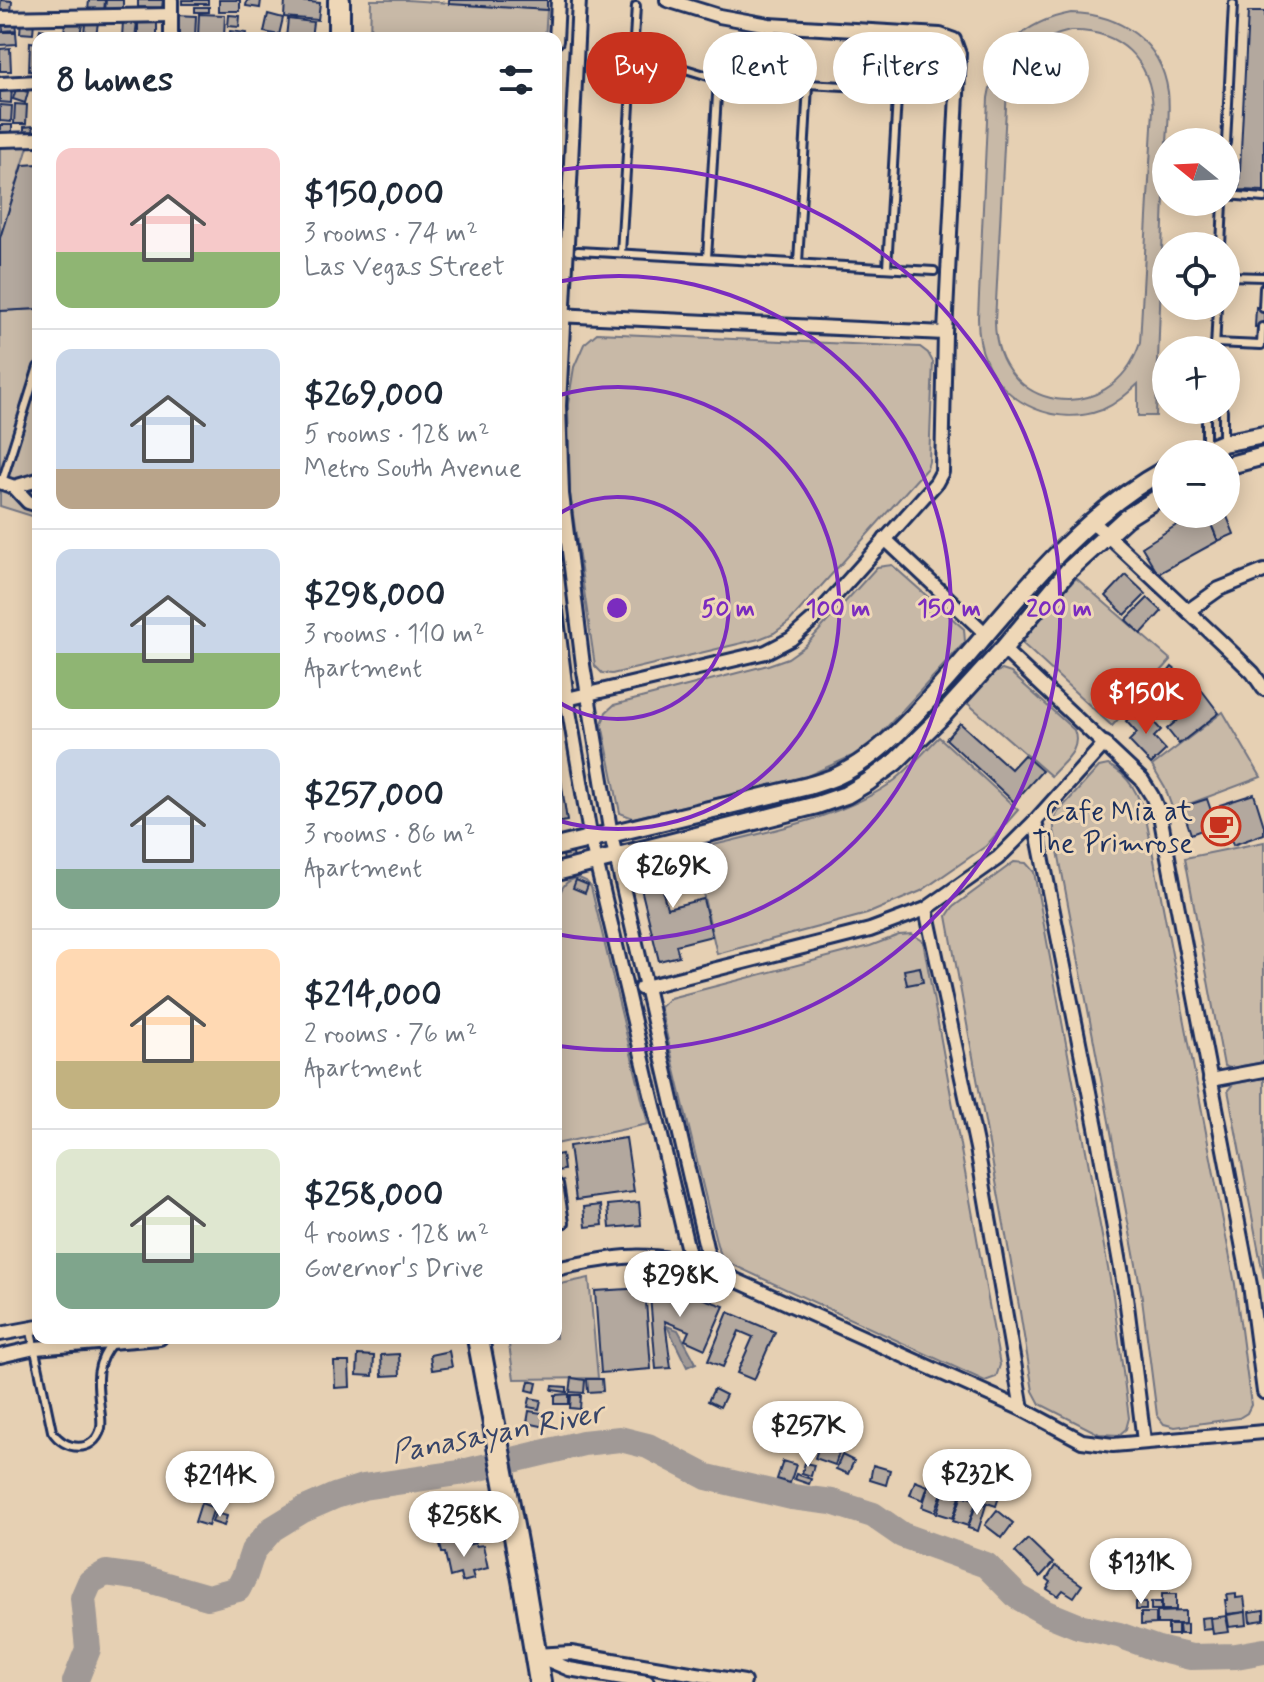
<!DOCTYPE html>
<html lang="en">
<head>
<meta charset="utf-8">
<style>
  body { margin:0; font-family:Mynerve,sans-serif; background:#f2f2f3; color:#1f2937; height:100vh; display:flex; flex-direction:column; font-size:30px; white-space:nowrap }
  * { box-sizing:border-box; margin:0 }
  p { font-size:26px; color:#747a83 }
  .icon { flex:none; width:44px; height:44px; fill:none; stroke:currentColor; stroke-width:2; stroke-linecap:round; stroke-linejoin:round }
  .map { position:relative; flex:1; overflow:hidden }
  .panel { position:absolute; left:32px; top:32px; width:530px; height:1312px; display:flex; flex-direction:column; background:#fff; border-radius:16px; box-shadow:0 4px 20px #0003 }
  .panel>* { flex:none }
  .banner { position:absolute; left:586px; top:32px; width:558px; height:72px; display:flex; gap:16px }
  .needle { width:52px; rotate:288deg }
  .tools { position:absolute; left:1152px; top:128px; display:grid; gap:16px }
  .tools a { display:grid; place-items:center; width:88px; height:88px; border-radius:50%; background:#fff; box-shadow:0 4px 20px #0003; font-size:40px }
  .price { position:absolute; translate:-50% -68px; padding:0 18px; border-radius:28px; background:#fff; color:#222; font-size:26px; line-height:52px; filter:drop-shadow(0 2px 4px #0008) }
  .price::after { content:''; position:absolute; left:50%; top:48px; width:24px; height:18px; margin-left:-12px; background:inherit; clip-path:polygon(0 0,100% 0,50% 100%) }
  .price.on { background:#c8321e; color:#fff }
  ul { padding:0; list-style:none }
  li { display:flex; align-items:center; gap:24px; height:200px; padding:0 24px }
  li+li { border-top:2px solid #e0e1e3 }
  li span { display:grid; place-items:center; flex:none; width:224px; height:160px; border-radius:16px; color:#555 }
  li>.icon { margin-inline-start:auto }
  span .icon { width:96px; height:96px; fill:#fffc; stroke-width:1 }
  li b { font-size:34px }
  h2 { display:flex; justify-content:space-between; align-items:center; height:96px; padding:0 24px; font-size:34px }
  .tag { padding:0 28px; border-radius:36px; background:#fff; box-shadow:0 4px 20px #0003; font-size:28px; line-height:72px }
  .tag.on { background:#c8321e; color:#fff }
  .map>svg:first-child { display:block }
  .green { fill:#c8b9a7; stroke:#727482; stroke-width:2; fill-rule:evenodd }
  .water { fill:#a09996; stroke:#6b6f80; stroke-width:2 }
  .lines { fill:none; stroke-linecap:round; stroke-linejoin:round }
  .river { stroke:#a09996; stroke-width:26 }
  .building { fill:#b3a89e; stroke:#1b2f5e; stroke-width:2 }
  .service-casing { stroke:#1b2f5e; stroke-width:12 }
  .minor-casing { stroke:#1b2f5e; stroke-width:18 }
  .tertiary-casing { stroke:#1b2f5e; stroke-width:22 }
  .primary-casing { stroke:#1b2f5e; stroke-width:26 }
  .service { stroke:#eed7b7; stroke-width:6 }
  .minor { stroke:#eed7b7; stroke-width:12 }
  .tertiary { stroke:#eed7b7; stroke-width:16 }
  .primary { stroke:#eed7b7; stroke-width:20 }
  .ring { fill:none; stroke:#7b2cbf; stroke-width:4 }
  .labels { text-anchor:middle; stroke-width:6; stroke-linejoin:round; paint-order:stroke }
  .poi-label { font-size:28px; fill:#1b2f5e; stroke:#eed7b7; text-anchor:end }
  .water-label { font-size:30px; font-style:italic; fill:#364469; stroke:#eed7b7 }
  .centre { fill:#7b2cbf; stroke:#eed7b7; stroke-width:4 }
  .ring-label { font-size:24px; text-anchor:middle; font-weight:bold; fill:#7b2cbf; stroke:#eed7b7; stroke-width:6; stroke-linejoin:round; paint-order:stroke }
</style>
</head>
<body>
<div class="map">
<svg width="1264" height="1682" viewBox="0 0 1264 1682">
  <rect width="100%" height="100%" fill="#e6d0b3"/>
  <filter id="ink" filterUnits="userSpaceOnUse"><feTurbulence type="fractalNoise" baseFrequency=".0125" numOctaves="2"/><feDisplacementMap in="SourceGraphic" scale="16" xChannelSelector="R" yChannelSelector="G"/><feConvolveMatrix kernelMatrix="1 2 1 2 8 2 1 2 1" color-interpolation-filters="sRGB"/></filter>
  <g filter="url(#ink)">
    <g class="green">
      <polygon points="371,0 407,0 547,10 545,38 370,38"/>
      <path d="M1071,13C1120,14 1161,41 1168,92C1170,108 1168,126 1167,142H1166L1156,416H1138V384C1127,394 1116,404 1102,410C1057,427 1005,405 986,361C980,348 978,333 978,318L988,98C996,50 1022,22 1071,13ZM1070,31C1120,29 1151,60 1153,109L1140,343C1111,430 996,413 995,322L1007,88C1017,57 1038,38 1070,31Z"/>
      <polygon points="0,147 28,147 0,238"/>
      <polygon points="38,309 38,518 0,506 0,311"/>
      <polygon points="597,333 920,347 928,353 933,362 929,461 927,468 789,622 774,633 759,639 612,674 602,673 595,666 570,494 568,404 574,367 584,344"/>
      <polygon points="892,565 964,629 965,642 876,739 852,756 805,777 633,818 620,813 602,724 606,712 614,705 768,665 788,658 805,646 877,567"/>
      <polygon points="1076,578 1171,660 1112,726 1023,644 1026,634"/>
      <path d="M1002,670L1011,673L1074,730C1082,750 1064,761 1051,776L966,702L993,673Z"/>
      <polygon points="1223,712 1261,777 1173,810 1165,788 1152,766"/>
      <path d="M939,737L1018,810L986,846L921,891L867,914L717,954L693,850C755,834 844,819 895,780C911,767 925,751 939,737Z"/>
      <path d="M1108,765C1130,775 1139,796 1146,818L1235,1284L1251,1405L1247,1413L1239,1418L1175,1427L1164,1424L1157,1415L1141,1291L1054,830V820L1058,812L1099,767Z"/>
      <polygon points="1264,842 1264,1062 1230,1068 1224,1066 1185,858"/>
      <polygon points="1014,862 1026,863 1034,872 1113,1295 1129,1418 1126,1429 1119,1435 1099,1434 1040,1404 1033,1391 1019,1306 947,916 953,907"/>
      <path d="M579,878L586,881L591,887L648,1124L556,1144V903C561,890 563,880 579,878Z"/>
      <polygon points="912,934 923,941 1000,1365 996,1377 985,1381 731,1264 722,1257 717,1245 660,1007 670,998 870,946 899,935"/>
      <polygon points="1264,1078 1264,1279 1228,1090 1233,1084"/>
      <polygon points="589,1278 598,1378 514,1379 508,1338 556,1338 556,1285"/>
    </g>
    <polygon class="water" points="667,1326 678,1330 696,1363 687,1367"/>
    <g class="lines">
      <polyline class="river" points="75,1682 88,1649 83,1598 90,1582 106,1573 142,1578 208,1597 238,1589 245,1575 253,1551 272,1529 303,1510 335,1496 363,1487 459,1473 583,1443 620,1439 648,1446 707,1477 792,1497 832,1502 873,1515 902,1535 986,1565 1018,1597 1046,1613 1078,1626 1119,1635 1158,1649 1191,1657 1236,1656 1264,1651"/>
    </g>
    <g class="building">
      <polygon points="1,0 12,1 11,13 0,12"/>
      <polygon points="89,0 105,0 104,12 88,11"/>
      <polygon points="106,0 123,0 123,12 105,11"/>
      <polygon points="138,0 163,0 162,8 138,7"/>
      <rect x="182" y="0" width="26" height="4"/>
      <rect x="219" y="0" width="21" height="11"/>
      <polygon points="247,0 261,0 260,8 246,6"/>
      <polygon points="285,0 320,3 318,20 284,17"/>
      <polygon points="449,0 547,0 547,10 449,4"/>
      <rect x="195" y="7" width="14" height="5"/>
      <polygon points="1248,12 1264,12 1264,191 1239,190"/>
      <polygon points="199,14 225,15 224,38 198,37"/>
      <polygon points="268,14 283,18 279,35 264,32"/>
      <polygon points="176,15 196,16 195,37 175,37"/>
      <polygon points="229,15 240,16 239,27 228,26"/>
      <polygon points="288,19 313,22 311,38 286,38"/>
      <polygon points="21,20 34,21 33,34 20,33"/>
      <polygon points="65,21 82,22 80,37 64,36"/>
      <polygon points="123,21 137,22 135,38 122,38"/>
      <polygon points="138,21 157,22 157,38 138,38"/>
      <polygon points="85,22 98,23 96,35 84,34"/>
      <polygon points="2,23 15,23 16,30 3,31"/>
      <polygon points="40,29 58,32 57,38 38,38"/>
      <polygon points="230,31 246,33 245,38 229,38"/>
      <polygon points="0,32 16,32 17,44 0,45"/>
      <polygon points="30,42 38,43 38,72 29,71"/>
      <polygon points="10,48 11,71 0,71 0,49"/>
      <polygon points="36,86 38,86 38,122 35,122"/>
      <polygon points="0,87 12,87 11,103 0,102"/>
      <polygon points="16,89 28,92 25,103 13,99"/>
      <polygon points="15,104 27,105 26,124 14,124"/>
      <polygon points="0,105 12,106 11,122 0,121"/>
      <rect x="0" y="125" width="12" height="9"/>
      <polygon points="33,126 34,133 24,134 24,127"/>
      <polygon points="38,164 38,309 0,311 0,238 23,165"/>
      <polygon points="1256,307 1264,308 1264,327 1255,327"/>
      <polygon points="1194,514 1207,514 1218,541 1158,574 1142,547"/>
      <polygon points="1207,514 1226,514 1234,534 1218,541"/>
      <polygon points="1126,575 1146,594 1125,615 1106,596"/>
      <polygon points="1148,598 1162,611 1141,634 1126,620"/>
      <polygon points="1172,667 1188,680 1168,704 1153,691"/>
      <polygon points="1200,688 1219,713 1179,744 1167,729 1182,716 1175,707"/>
      <polygon points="1140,707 1161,730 1154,737 1166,750 1151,764 1129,741 1137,733 1126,721"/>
      <polygon points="960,723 1011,769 1024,755 1042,771 1014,802 946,739"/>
      <polygon points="561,780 567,821 556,823 556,781"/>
      <polygon points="1254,794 1264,826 1264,834 1233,845 1220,805"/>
      <polygon points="1207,799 1216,825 1191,834 1182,807"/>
      <polygon points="573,853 574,860 564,862 563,855"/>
      <polygon points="694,863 699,884 663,893 667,908 703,899 712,936 676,945 679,956 659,961 637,872 657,867 658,872"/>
      <polygon points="576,880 588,885 585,893 573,888"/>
      <polygon points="920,967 923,982 907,985 904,970"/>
      <polygon points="626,1138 634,1192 576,1200 569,1146"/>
      <polygon points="562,1154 564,1170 556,1171 556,1155"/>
      <polygon points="639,1202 641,1225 610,1228 608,1205"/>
      <polygon points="601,1205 603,1225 586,1227 584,1207"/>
      <polygon points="649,1283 675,1289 724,1306 705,1349 685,1340 689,1331 665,1321 671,1368 656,1369"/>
      <polygon points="645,1288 651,1369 601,1373 595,1291"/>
      <polygon points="728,1312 775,1332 754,1380 737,1373 753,1337 739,1331 723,1367 708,1361"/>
      <polygon points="449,1351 452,1367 432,1370 430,1355"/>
      <polygon points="399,1354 400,1375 382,1376 381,1355"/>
      <polygon points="358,1355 374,1356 373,1376 357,1375"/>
      <polygon points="334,1362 349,1362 350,1387 335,1388"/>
      <polygon points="572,1378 585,1380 584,1393 570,1392"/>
      <polygon points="587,1379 602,1379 603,1391 588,1392"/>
      <polygon points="529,1381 537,1383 535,1392 527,1390"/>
      <polygon points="553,1386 567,1387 567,1392 552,1390"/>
      <polygon points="714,1389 726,1395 720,1407 708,1401"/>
      <polygon points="569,1394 569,1404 555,1404 555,1395"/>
      <polygon points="571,1395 581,1395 580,1409 570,1408"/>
      <polygon points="530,1398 541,1400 539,1409 528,1407"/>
      <polygon points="529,1411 548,1414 546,1427 527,1423"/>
      <polygon points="767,1417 791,1426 782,1441 761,1430"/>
      <polygon points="819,1446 839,1453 835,1465 815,1458"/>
      <polygon points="842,1455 854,1461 848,1474 836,1469"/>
      <polygon points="783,1461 796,1465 790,1483 777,1479"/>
      <polygon points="805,1463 814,1465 811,1476 802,1473"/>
      <polygon points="943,1464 956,1470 948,1490 935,1485"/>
      <polygon points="873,1465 890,1470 886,1485 870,1480"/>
      <polygon points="796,1474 811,1479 809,1484 794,1479"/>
      <polygon points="971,1480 988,1485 984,1499 967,1494"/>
      <polygon points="915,1481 928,1486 923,1500 910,1495"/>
      <polygon points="929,1485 943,1490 935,1512 922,1507"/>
      <polygon points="988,1490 1000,1494 996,1506 984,1502"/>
      <polygon points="944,1491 960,1497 953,1518 937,1513"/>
      <polygon points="962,1495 977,1500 968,1526 953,1521"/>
      <polygon points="977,1502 986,1505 978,1531 968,1528"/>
      <polygon points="201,1503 214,1508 208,1526 195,1522"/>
      <polygon points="997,1510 1013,1523 1002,1538 985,1525"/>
      <polygon points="215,1513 227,1516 224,1526 212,1522"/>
      <polygon points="462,1539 463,1546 475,1543 476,1546 483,1545 488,1568 472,1572 474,1579 462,1582 460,1574 450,1577 445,1553 442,1553 440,1544"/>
      <polygon points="1028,1539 1053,1563 1040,1577 1015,1552"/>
      <polygon points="1055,1566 1082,1585 1074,1597 1063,1590 1058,1596 1047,1589 1051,1582 1047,1579"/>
      <rect x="1162" y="1594" width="14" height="16"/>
      <polygon points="1236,1594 1236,1598 1244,1597 1246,1612 1227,1614 1225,1600 1228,1600 1227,1595"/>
      <polygon points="1136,1602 1146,1603 1146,1610 1136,1610"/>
      <rect x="1151" y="1602" width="10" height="8"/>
      <polygon points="1264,1610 1264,1620 1250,1622 1249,1612"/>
      <polygon points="1185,1611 1185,1624 1157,1624 1157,1612"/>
      <polygon points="1246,1612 1247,1625 1229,1627 1227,1615"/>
      <polygon points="1141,1613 1156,1613 1156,1624 1141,1625"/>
      <polygon points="1226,1616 1229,1632 1213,1634 1211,1618"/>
      <polygon points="1210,1617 1211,1628 1202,1629 1201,1618"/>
      <polygon points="1187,1624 1187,1634 1180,1634 1179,1625"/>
      <rect x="1168" y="1625" width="10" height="10"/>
    </g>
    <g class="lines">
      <defs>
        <g id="service">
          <polyline points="633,53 718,79 898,89"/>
          <polyline points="764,82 769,26"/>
          <polyline points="1226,143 1233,4"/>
          <polyline points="1226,195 1264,198"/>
          <polyline points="1221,246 1223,202"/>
          <polyline points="578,251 934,271"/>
          <polyline points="621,253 636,6"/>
          <polyline points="707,258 718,79"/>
          <polyline points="798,263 808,85"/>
          <polyline points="887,268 900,46"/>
          <polyline points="1226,276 1264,277"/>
          <polyline points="1263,308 1264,288"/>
          <polyline points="1215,343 1261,345 1262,327"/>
          <polyline points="1215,350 1217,306"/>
          <polyline points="1206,410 1206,446"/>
          <polyline points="1221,454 1223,443 1223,410"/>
          <polyline points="2,482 38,367"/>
          <polyline points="556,1185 559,1184 565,1223 556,1224"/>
          <path d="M30,1327L52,1431C64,1451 94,1454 101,1428C102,1421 101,1415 100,1408C97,1382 94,1364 113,1342"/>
        </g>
        <g id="minor">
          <polyline points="171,0 171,38"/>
          <polyline points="579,0 559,406 562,494 583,665 611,835 711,1269"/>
          <polyline points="0,18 171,15"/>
          <polyline points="556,41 558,0"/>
          <polyline points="0,84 38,82"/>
          <polyline points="0,140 38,139"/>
          <polyline points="556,315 945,333"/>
          <polyline points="0,482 14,487 28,502 38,505"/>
          <polyline points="14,487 38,480"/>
          <polyline points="1091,520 1220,641 1253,673 1264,689"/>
          <polyline points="885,539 986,634"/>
          <polyline points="556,611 567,699 591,840 691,1263"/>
          <polyline points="1188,611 1219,589 1264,571"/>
          <polyline points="1003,649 1142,780 1152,796 1160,815 1250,1285 1264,1392"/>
          <polyline points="567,699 766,652 791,639 814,619 936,483 942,472 945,333 959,54 954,40 940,35 769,25 719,16 667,0"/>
          <polyline points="1035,821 1096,1127 1126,1297 1144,1441"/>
          <polyline points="926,909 977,1148 1022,1409"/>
          <polyline points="641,988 870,930 926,909 998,858 1035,821 1105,743"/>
          <polyline points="1210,1080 1264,1070"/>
          <path d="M556,1269C617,1255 650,1250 711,1269L1022,1409L1082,1441L1113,1445L1264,1432"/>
          <polyline points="0,1334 38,1327"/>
          <polyline points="0,1356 35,1348 160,1338"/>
          <polyline points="535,1655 571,1653 744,1682"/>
          <polyline points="538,1656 569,1669 647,1682"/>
        </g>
        <g id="tertiary">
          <polyline points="1196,454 1223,443 1264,435"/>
          <polyline points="1226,466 1264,456"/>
          <path d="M556,847L808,786C818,783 828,780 837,776C887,753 927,701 963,661C1024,590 1083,514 1166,469"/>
          <polyline points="556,872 817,805 846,795 868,782 895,762 941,717 1003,649 1068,571 1126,518 1166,493"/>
        </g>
        <g id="primary">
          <polyline points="339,38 339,0"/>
          <polyline points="478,1338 524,1585 540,1682"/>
        </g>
      </defs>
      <use href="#service" class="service-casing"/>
      <use href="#minor" class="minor-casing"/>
      <use href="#tertiary" class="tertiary-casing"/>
      <use href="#primary" class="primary-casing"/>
      <use href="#service" class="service"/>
      <use href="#minor" class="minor"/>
      <use href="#tertiary" class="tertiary"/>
      <use href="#primary" class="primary"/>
    </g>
  </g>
  <g class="ring">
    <path d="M557 515A111 111 0 1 1 557 701"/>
    <path d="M556 396A221 221 0 1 1 556 820"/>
    <path d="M556 282A332 332 0 1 1 556 934"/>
    <path d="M559 170A442 442 0 1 1 559 1046"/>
  </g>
  <defs>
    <symbol id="cafe-ring" viewBox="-11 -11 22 22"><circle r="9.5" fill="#eed7b7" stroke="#c8321e" stroke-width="1.5"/><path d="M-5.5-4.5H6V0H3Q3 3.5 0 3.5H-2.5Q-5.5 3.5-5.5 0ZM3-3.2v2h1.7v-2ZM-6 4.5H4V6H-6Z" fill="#c8321e"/></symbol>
  </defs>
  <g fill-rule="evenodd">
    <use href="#cafe-ring" x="1199" y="804" width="44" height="44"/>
  </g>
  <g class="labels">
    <g class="poi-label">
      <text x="1193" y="820">Cafe Mia at<tspan x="1193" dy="32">The Primrose</tspan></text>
    </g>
    <g class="water-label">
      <text transform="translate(497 1432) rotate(-11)" y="10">Panasayan River</text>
    </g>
  </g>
  <circle cx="617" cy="608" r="12" class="centre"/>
  <g class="ring-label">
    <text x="728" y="616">50 m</text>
    <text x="838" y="616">100 m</text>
    <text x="949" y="616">150 m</text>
    <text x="1059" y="616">200 m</text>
  </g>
</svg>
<div class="tools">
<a><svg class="needle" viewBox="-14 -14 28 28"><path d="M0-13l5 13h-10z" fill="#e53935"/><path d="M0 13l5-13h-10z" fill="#747a83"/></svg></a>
<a><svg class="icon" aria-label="locate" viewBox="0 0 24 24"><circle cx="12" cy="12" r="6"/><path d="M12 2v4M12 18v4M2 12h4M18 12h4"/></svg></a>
<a>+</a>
<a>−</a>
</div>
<b class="price on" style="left:1146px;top:736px">$150K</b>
<b class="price" style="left:673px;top:910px">$269K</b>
<b class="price" style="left:680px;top:1319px">$298K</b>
<b class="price" style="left:808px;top:1469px">$257K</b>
<b class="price" style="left:977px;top:1517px">$232K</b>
<b class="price" style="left:220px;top:1519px">$214K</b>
<b class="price" style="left:464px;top:1559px">$258K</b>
<b class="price" style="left:1141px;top:1606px">$131K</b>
<div class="banner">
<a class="tag on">Buy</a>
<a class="tag">Rent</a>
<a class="tag">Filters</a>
<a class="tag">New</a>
</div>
<section class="panel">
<h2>8 homes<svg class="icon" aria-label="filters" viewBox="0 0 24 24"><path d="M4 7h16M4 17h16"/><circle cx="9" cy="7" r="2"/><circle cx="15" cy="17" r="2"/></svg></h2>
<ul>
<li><span style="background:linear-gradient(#f6c9c9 65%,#8fb573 0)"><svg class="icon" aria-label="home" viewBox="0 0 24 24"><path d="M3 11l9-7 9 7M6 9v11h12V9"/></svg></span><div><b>$150,000</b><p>3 rooms · 74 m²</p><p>Las Vegas Street</p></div></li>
<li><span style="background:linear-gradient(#c9d6e8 75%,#b9a48a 0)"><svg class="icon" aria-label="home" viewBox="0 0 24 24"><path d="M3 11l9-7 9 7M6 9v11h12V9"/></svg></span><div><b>$269,000</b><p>5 rooms · 128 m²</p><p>Metro South Avenue</p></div></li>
<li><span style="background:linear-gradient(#c9d6e8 65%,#8fb573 0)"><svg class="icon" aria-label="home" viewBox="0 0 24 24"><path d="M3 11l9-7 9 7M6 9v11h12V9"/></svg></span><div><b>$298,000</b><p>3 rooms · 110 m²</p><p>Apartment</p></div></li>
<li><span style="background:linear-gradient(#c9d6e8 75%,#7fa58c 0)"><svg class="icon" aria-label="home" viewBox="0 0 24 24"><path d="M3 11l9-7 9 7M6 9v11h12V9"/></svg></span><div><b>$257,000</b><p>3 rooms · 86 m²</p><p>Apartment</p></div></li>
<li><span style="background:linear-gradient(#ffd9b3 70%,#c2b280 0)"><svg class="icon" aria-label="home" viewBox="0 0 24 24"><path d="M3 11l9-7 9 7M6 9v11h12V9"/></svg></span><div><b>$214,000</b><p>2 rooms · 76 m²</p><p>Apartment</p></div></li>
<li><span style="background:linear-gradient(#dfe7d0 65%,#7fa58c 0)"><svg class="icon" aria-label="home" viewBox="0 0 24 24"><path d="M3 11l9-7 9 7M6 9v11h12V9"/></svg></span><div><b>$258,000</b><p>4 rooms · 128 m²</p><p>Governor's Drive</p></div></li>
</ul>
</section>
</div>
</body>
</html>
